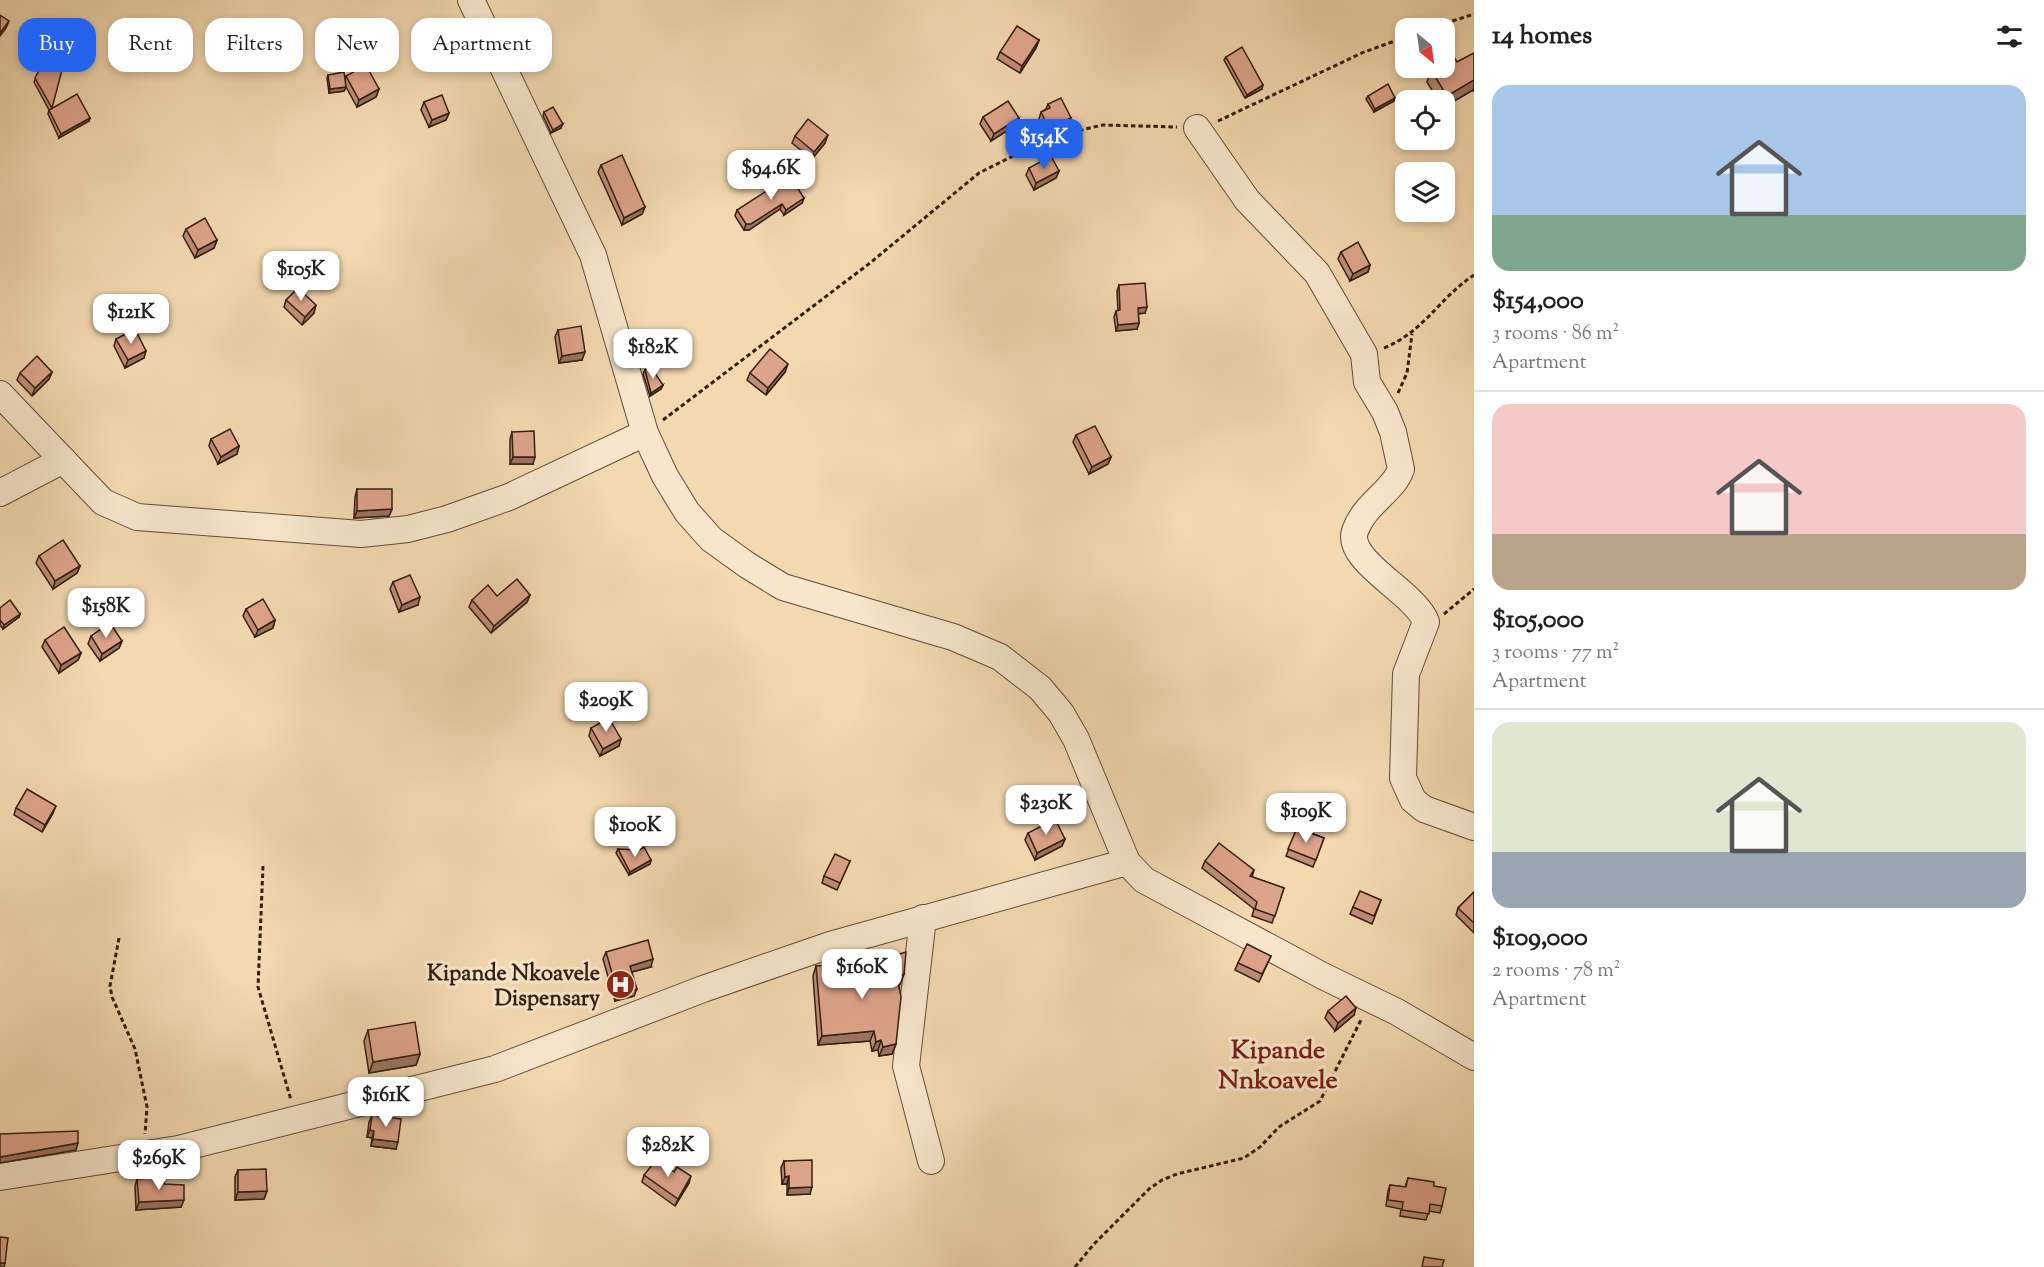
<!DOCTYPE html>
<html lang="en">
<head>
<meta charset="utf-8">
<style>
  body { margin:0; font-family:"Sorts Mill Goudy",serif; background:#f6f6f6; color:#202124; height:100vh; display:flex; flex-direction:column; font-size:22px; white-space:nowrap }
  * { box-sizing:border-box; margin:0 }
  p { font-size:20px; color:#757577 }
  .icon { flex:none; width:33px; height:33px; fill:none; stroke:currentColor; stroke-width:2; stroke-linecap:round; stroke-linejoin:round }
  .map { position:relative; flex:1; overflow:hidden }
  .side { display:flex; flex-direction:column; background:#fff; width:570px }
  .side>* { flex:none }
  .guide { position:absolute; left:18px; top:18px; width:570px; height:54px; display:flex; gap:12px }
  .needle { width:39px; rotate:151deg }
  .tools { position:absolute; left:1395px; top:18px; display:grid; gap:12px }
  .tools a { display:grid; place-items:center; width:60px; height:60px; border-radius:12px; background:#fff; box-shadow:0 3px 9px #0003; font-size:30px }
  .price { position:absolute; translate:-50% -51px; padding:0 14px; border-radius:12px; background:#fff; color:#222; font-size:20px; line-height:39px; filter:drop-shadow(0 2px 3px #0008) }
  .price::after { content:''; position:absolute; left:50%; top:36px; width:18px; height:14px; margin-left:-9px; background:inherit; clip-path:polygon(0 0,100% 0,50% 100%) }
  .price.selected { background:#2563eb; color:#fff }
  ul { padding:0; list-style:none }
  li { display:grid; align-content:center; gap:12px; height:318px; padding:0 18px }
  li+li { border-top:2px solid #e0e0e0 }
  li span { display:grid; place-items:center; height:186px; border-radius:18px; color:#555 }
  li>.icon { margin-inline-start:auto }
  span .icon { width:108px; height:108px; fill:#fffc; stroke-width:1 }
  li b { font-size:26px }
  h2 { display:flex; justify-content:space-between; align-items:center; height:72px; padding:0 18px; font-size:26px }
  .chip { padding:0 21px; border-radius:18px; background:#fff; box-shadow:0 3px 9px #0003; font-size:21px; line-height:54px }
  .chip.selected { background:#2563eb; color:#fff }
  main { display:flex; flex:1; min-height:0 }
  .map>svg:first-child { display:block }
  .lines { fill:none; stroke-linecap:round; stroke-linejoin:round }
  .minor-casing { stroke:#624c3a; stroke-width:28 }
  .path { stroke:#321e13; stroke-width:3; stroke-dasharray:4.5 3; stroke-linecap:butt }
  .minor { stroke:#f7e6cc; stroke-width:26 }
  .wall { fill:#bf8d78; stroke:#321e13; stroke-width:1.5 }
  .shaded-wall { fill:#9b7361; stroke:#321e13; stroke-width:1.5 }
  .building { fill:#dea48b; stroke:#321e13; stroke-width:1.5 }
  .labels { text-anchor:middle; stroke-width:6; stroke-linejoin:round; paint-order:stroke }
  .poi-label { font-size:22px; font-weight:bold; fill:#321e13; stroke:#f7e6cc; text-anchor:end }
  .quarter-label { font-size:26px; font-weight:bold; fill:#7a1f14; stroke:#f7e6cc }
</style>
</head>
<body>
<main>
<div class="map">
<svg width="1474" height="1267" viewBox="0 0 1474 1267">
  <rect width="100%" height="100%" fill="#f3d8b0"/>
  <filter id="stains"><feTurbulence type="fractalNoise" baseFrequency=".00333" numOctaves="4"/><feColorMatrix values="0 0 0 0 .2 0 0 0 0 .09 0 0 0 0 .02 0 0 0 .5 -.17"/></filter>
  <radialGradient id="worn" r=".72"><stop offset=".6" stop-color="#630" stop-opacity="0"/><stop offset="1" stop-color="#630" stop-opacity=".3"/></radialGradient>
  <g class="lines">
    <defs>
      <g id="minor">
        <polyline points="471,0 593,255 645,433 665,476 687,512 711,539 747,565 783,587 953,637 1000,657 1040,688 1061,713 1076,739 1127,862 1144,880 1323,976 1397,1012 1474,1057"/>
        <path d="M1197,128L1247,200L1317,273L1364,354L1367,382L1385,412L1393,432L1401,469C1394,491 1364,504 1355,531C1345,561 1416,593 1426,622L1406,674L1403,778L1413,800L1424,809L1474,827"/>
        <polyline points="0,394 103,502 137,517 361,534 408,529 447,519 509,497 645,433"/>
        <polyline points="0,493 63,460"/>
        <polyline points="923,918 906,1066 931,1161"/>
        <polyline points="0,1177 178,1149 495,1069 703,989 830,945 1127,862"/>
      </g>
    </defs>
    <use href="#minor" class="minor-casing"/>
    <g class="path">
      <polyline points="1431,28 1474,14"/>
      <polyline points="1218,121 1364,52 1406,37"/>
      <path d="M1384,348C1425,331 1439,298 1474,275"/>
      <polyline points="1398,393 1407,373 1412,334"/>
      <polyline points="663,420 870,263 979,173 1023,151 1085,129 1103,125 1177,127"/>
      <polyline points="1444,614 1474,589"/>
      <polyline points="263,866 258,987 291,1100"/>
      <polyline points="119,938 110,986 112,997 135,1049 147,1107 145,1134"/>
      <polyline points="1075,1267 1094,1244 1149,1189 1162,1180 1177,1174 1244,1158 1260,1147 1279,1127 1320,1101 1362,1018"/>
    </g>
    <use href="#minor" class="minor"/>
  </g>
  <g class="wall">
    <polygon points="1039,40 1036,48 1020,73 997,59 1000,52"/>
    <polygon points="1474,53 1474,92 1473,90 1444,107 1444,100 1438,100 1427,82 1431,70 1457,62"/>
    <polygon points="1226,57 1262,89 1245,98 1224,60"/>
    <polygon points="44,61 52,109 90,118 89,121 59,138 48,114 49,110 34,82"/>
    <polygon points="328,75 345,80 346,76 379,89 376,97 357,107 346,87 344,91 329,93 327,78"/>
    <polygon points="1368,96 1395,98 1394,101 1374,112 1366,99"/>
    <polygon points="424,102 449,113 446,120 429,127 421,110"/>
    <polygon points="1048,104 1068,125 1047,135 1039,119 1041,112 1046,109"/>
    <polygon points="544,112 561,128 551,133 543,116"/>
    <polygon points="983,117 1019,118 1016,125 991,141 980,124"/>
    <polygon points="795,136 825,143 812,159 792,143"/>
    <polygon points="601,165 645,207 642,214 622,225 598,172"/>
    <polygon points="1029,168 1059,171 1056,178 1034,190 1026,175"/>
    <polygon points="804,198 802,203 784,215 780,209 749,230 744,230 735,216 737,210"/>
    <polygon points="186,229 217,240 214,248 195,258 183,236"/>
    <polygon points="1341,252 1370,265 1368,272 1350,281 1338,259"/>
    <polygon points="1119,285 1145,313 1138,314 1139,323 1137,329 1116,331 1114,317 1116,311 1118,311 1117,291"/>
    <polygon points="286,300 314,313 302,325 284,307"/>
    <polygon points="558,330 582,360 559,363 555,337"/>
    <polygon points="116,339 144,358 125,368 114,346"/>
    <polygon points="645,370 663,385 661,389 650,396 643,374"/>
    <polygon points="52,372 49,379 32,396 17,380 20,373"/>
    <polygon points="785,372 766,395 747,380 750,373"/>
    <polygon points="512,432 533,464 510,464 510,439"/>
    <polygon points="1076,435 1111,457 1108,464 1089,474 1073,442"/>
    <polygon points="211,439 239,446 237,454 218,464 209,446"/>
    <polygon points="357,489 392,509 389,516 354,518 355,497"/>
    <polygon points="39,556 80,566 77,573 53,589 36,563"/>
    <polygon points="393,582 418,605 399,612 390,589"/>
    <polygon points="530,595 527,602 491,633 469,607 472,600 497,596"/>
    <polygon points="0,608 20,614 19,617 3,629 0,625"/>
    <polygon points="246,609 275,620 273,628 255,637 243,616"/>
    <polygon points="91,636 122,641 119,648 100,661 88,644"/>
    <polygon points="45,640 81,653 78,660 59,673 42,647"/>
    <polygon points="591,728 619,746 600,756 589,736"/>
    <polygon points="16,808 53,813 42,832 14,815"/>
    <polygon points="1297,828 1324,838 1313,867 1286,856"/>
    <polygon points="1028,833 1065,839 1062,846 1035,860 1025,840"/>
    <polygon points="618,849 651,860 650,864 629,875 616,853"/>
    <polygon points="850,861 837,890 822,883 824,876"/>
    <polygon points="1205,861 1254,870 1252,877 1284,888 1272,923 1252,916 1254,909 1202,868"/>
    <polygon points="1474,892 1474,933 1456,915 1458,908"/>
    <polygon points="1381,900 1372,924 1350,914 1353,907"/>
    <polygon points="606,952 651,967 632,972 634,996 615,1001 603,959"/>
    <polygon points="1271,956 1259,982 1235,970 1238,963"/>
    <polygon points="879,960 904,974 900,984 899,984 896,1044 892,1054 879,1056 878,1050 872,1051 870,1041 818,1045 813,976 816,966 838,973 876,970"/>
    <polygon points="1328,1011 1354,1015 1335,1031 1325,1018"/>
    <polygon points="368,1030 420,1054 416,1065 369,1073 364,1041"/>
    <polygon points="372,1115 396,1149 371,1146 372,1138 367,1137 369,1122"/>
    <polygon points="784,1161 810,1194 787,1195 787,1184 782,1184 781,1168"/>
    <polygon points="238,1170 267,1191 264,1199 235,1200 235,1177"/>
    <polygon points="644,1175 689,1183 675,1206 642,1182"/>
    <polygon points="1408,1178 1434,1186 1442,1206 1440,1213 1429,1211 1426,1220 1400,1216 1401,1209 1386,1206 1388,1191 1390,1185 1405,1187"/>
    <polygon points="137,1179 164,1184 181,1207 136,1210 135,1186"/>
  </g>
  <g class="shaded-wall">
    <polygon points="9,21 6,28 0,36 0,33"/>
    <polygon points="1039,40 1036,48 1020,73 1022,66"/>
    <polygon points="1474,80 1474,87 1473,90 1444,107 1444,103 1447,96"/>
    <polygon points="1263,85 1262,89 1245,98 1247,95"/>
    <polygon points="346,87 344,91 329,93 330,89"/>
    <polygon points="379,89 376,97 357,107 359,100"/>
    <polygon points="1395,98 1394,101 1374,112 1375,109"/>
    <polygon points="449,113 446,120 429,127 432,120"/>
    <polygon points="90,118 89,121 59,138 61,134"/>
    <polygon points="1019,118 1016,125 991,141 994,134"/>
    <polygon points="1071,118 1068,125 1047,135 1049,128"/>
    <polygon points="563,124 561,128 551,133 553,130"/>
    <polygon points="828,135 825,143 812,159 814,152"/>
    <polygon points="1059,171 1056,178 1034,190 1036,183"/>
    <polygon points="804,198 802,203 784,215 786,210"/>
    <polygon points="782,204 780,209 749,230 744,230 746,224"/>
    <polygon points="645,207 642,214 622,225 624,218"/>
    <polygon points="217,240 214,248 195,258 198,250"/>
    <polygon points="1370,265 1368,272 1350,281 1353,274"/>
    <polygon points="316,305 314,313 302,325 305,317"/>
    <polygon points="1147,307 1145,313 1135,314 1138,308"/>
    <polygon points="1139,323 1137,329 1116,331 1118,325"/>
    <polygon points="146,351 144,358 125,368 128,360"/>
    <polygon points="585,352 582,360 559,363 562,356"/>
    <polygon points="788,364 785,372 766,395 768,388"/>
    <polygon points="52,372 49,379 32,396 35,388"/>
    <polygon points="663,385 661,389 650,396 651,393"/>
    <polygon points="239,446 237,454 218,464 221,457"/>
    <polygon points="513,457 535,457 533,464 510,464"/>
    <polygon points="1111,457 1108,464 1089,474 1092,467"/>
    <polygon points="392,509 389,516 354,518 357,511"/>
    <polygon points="80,566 77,573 53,589 55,581"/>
    <polygon points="530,595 527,602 491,633 494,626"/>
    <polygon points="420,597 418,605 399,612 402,605"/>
    <polygon points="20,614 19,617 3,629 4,625"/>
    <polygon points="275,620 273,628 255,637 258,630"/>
    <polygon points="122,641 119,648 100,661 102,654"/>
    <polygon points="81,653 78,660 59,673 61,665"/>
    <polygon points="621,739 619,746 600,756 603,749"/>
    <polygon points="56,806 53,813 42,832 45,825"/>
    <polygon points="1065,839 1062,846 1035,860 1037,853"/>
    <polygon points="651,860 650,864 629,875 630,872"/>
    <polygon points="653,959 651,967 628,973 630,966"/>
    <polygon points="904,974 900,984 894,986 897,977"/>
    <polygon points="637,989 634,996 615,1001 618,994"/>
    <polygon points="1356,1008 1354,1015 1335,1031 1338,1023"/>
    <polygon points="874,1031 870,1041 818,1045 822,1036"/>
    <polygon points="881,1040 878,1050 872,1051 876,1042"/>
    <polygon points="896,1044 892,1054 879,1056 883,1047"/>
    <polygon points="420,1054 416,1065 369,1073 373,1062"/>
    <polygon points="370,1130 374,1131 372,1138 367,1137"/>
    <polygon points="373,1139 398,1142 396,1149 371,1146"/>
    <polygon points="78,1143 76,1150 0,1163 0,1157"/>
    <polygon points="691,1176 689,1183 675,1206 678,1199"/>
    <polygon points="789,1176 787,1184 782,1184 785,1177"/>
    <polygon points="812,1187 810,1194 787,1195 789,1188"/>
    <polygon points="267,1191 264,1199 235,1200 238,1192"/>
    <polygon points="184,1200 181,1207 136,1210 139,1202"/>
    <polygon points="0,1263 5,1263 4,1267 0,1267"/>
  </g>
  <g class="building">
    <polygon points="0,15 9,21 0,33"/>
    <polygon points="1017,26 1039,40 1022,66 1000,52"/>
    <polygon points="1242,47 1263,85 1247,95 1226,57"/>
    <polygon points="1474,53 1474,80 1447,96 1431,70 1436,68 1444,68 1444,62 1454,57 1457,62"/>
    <polygon points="44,61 62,70 52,108 35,78"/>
    <polygon points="366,65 379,89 359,100 346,76"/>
    <polygon points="344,72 346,87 330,89 328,75"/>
    <polygon points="1388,84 1395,98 1375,109 1368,96"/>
    <polygon points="77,94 90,118 61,134 49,110"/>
    <polygon points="442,95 449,113 432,120 424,102"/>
    <polygon points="1061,98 1071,118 1049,128 1041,112 1050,108 1048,104"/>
    <polygon points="1008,101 1019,118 994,134 983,117"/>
    <polygon points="553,107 563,124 553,130 544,112"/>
    <polygon points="808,119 828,135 814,152 795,136"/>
    <polygon points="622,155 645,207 624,218 601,165"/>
    <polygon points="1051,156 1059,171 1036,183 1029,168"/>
    <polygon points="790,176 804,198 786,210 782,204 751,224 746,224 737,210"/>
    <polygon points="205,218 217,240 198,250 186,229"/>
    <polygon points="1358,242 1370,265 1353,274 1341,252"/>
    <polygon points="1145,283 1147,307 1138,308 1139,323 1118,325 1116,311 1120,310 1119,285"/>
    <polygon points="298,288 316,305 305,317 286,300"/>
    <polygon points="581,326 585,352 562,356 558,330"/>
    <polygon points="135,329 146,351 128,360 116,339"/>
    <polygon points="770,349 788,364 768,388 750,373"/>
    <polygon points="37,356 52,372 35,388 20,373"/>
    <polygon points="650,366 663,385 651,393 645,370"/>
    <polygon points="1095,426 1111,457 1092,467 1076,435"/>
    <polygon points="230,429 239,446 221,457 211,439"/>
    <polygon points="534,431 535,457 513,457 512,432"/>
    <polygon points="357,489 392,489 392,509 357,511"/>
    <polygon points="63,540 80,566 55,581 39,556"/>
    <polygon points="410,575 420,597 402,605 393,582"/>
    <polygon points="517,579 530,595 494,626 472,600 488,585 497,596"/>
    <polygon points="263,599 275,620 258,630 246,609"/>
    <polygon points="10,600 20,614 4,625 0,620 0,608"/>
    <polygon points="110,623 122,641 102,654 91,636"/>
    <polygon points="64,627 81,653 61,665 45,640"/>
    <polygon points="609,718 621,739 603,749 591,728"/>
    <polygon points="27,789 56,806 45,825 16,808"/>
    <polygon points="1055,819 1065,839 1037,853 1028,833"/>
    <polygon points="1297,828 1324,838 1316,860 1288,849"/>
    <polygon points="1219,843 1254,870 1250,876 1284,888 1275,916 1255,909 1257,902 1205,861"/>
    <polygon points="644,847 651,860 630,872 618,849 639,850"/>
    <polygon points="835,854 850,861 840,883 824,876"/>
    <polygon points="1360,891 1381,900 1374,916 1353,907"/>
    <polygon points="1474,892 1474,923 1458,908"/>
    <polygon points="648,940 653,959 630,966 637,989 618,994 606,952"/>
    <polygon points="1247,944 1271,956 1262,974 1238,963"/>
    <polygon points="906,952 904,974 897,977 901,997 896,1044 883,1047 881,1040 876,1042 874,1031 822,1036 816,966 837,965 838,973 882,969 879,960"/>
    <polygon points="1346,996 1356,1008 1338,1023 1328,1011"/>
    <polygon points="415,1022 420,1054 373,1062 368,1030"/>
    <polygon points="372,1115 401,1119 398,1142 373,1139 374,1131 370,1130"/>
    <polygon points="78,1131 78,1143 0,1157 0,1134"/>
    <polygon points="657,1159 674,1172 677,1167 691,1176 678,1199 644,1175"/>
    <polygon points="812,1160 812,1187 789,1188 789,1176 785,1177 784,1161"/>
    <polygon points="266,1169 267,1191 238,1192 238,1170"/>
    <polygon points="163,1177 164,1184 184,1185 184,1200 139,1202 137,1179"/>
    <polygon points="1408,1178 1434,1182 1434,1186 1446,1188 1442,1206 1430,1204 1429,1214 1402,1210 1403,1202 1388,1200 1390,1185 1406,1187"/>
    <polygon points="0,1237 8,1238 5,1263 0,1263"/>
    <polygon points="1424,1257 1444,1260 1442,1267 1422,1267"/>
  </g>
  <defs>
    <symbol id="hospital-disc" viewBox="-11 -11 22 22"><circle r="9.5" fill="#8f2418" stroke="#f7e6cc"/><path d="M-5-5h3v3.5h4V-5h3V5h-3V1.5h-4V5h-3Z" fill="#fff"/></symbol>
  </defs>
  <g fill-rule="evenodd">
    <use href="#hospital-disc" x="604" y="968" width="33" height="33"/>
  </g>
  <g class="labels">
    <g class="poi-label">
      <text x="600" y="980">Kipande Nkoavele<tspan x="600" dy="25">Dispensary</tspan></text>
    </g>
    <g class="quarter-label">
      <text x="1278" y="1058">Kipande<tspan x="1278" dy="30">Nnkoavele</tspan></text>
    </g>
  </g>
  <rect width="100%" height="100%" filter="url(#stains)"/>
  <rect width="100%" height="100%" fill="url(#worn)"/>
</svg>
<div class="tools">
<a><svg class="needle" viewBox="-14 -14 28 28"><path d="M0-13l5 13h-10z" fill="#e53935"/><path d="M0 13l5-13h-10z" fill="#757577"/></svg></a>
<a><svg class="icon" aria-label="locate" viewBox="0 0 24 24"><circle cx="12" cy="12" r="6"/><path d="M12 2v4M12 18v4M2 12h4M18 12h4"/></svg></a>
<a><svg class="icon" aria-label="layers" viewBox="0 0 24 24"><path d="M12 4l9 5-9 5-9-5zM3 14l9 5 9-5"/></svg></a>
</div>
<b class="price selected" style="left:1044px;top:170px">$154K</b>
<b class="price" style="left:771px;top:201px">$94.6K</b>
<b class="price" style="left:301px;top:302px">$105K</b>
<b class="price" style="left:131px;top:345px">$121K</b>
<b class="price" style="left:653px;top:380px">$182K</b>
<b class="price" style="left:106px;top:639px">$158K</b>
<b class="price" style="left:606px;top:733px">$209K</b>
<b class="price" style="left:1046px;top:836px">$230K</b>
<b class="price" style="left:1306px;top:844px">$109K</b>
<b class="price" style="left:635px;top:858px">$100K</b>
<b class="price" style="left:862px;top:1000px">$160K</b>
<b class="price" style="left:386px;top:1128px">$161K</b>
<b class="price" style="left:668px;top:1178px">$282K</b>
<b class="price" style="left:159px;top:1191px">$269K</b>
<div class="guide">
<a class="chip selected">Buy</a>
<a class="chip">Rent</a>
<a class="chip">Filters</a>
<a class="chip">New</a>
<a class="chip">Apartment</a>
</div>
</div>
<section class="side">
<h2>14 homes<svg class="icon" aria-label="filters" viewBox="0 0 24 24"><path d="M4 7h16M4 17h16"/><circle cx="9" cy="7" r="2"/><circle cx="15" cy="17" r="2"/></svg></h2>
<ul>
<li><span style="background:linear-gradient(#a9c7e8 70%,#7fa58c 0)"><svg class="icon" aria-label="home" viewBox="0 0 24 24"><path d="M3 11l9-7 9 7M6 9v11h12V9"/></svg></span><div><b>$154,000</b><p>3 rooms · 86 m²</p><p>Apartment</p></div></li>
<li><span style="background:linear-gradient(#f6c9c9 70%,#b9a48a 0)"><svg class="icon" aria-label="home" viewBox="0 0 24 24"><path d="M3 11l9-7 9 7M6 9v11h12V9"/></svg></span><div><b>$105,000</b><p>3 rooms · 77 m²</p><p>Apartment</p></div></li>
<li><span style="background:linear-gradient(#dfe7d0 70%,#9aa5b1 0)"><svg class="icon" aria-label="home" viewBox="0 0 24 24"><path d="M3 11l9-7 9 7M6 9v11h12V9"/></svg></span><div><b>$109,000</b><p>2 rooms · 78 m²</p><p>Apartment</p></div></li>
</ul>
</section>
</main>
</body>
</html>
